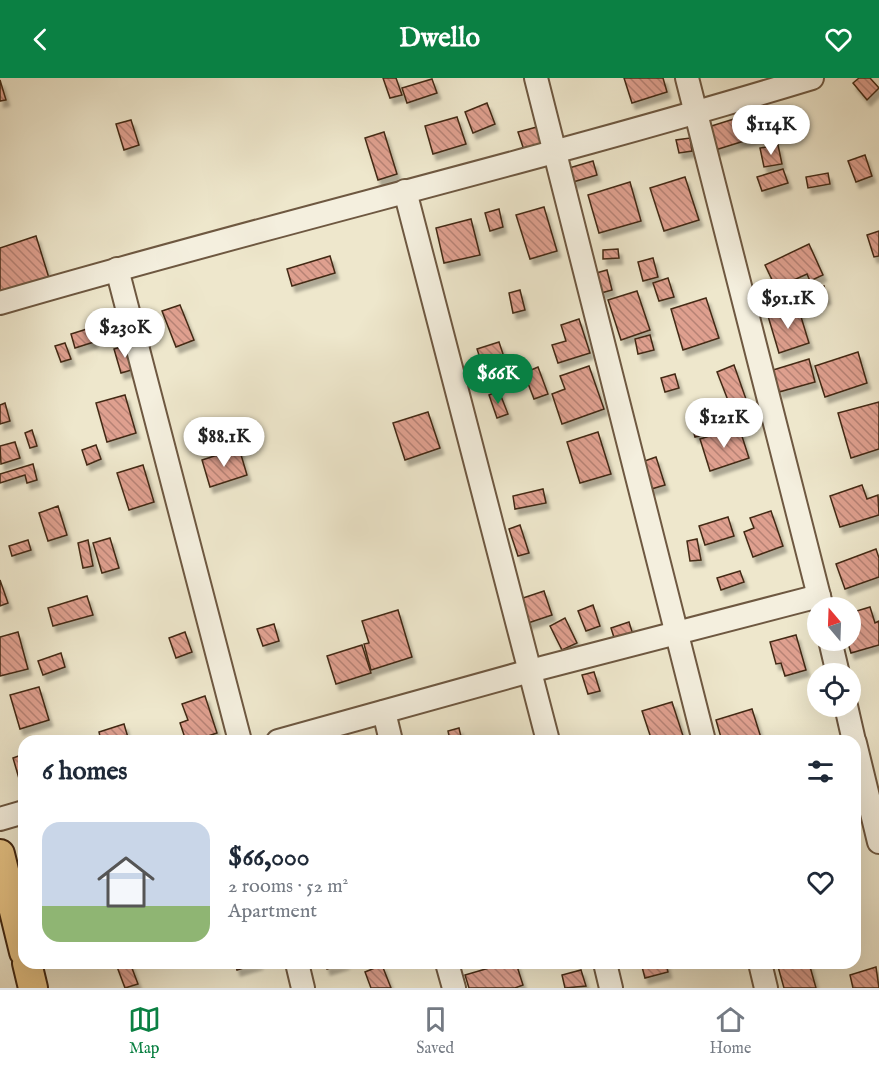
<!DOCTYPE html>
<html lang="en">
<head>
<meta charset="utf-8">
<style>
  body { margin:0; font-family:"IM FELL English",serif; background:#f2f2f3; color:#1f2937; height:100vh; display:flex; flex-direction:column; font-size:22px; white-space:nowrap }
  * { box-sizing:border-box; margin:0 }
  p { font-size:20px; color:#747a83 }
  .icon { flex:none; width:33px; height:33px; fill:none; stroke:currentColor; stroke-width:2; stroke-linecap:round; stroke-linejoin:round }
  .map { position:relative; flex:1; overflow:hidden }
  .sheet { position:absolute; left:18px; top:657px; width:843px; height:234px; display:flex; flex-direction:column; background:#fff; border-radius:18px; box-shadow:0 6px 24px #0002 }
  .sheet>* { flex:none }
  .needle { width:39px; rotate:341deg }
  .buttons { position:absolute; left:807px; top:519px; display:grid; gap:12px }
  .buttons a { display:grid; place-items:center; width:54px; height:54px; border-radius:50%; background:#fff; box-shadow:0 6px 24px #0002; font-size:30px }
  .price { position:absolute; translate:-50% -51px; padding:0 14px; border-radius:21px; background:#fff; color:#222; font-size:20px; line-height:39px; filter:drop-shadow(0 2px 3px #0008) }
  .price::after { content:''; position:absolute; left:50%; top:36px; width:18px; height:14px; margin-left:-9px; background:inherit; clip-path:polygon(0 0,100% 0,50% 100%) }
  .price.selected { background:#0b8043; color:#fff }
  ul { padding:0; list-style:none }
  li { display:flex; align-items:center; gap:18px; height:150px; padding:0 24px }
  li+li { border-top:2px solid #e0e1e3 }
  li span { display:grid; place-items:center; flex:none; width:168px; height:120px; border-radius:18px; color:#555 }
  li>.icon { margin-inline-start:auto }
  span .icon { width:72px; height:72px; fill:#fffc; stroke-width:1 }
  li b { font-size:26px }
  h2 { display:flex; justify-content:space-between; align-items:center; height:72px; padding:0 24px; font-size:26px }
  header { display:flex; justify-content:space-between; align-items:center; height:78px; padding:0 24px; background:#0b8043; color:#fff; font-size:27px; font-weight:700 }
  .tabs { display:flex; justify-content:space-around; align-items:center; height:84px; border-top:2px solid #e0e1e3; background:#fff; font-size:16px; color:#747a83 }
  .tabs a { display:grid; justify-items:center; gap:3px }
  .tabs .selected { color:#0b8043 }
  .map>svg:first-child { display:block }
  .building { fill:url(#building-back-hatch); stroke:#432913; stroke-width:1.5; filter:url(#shadow) }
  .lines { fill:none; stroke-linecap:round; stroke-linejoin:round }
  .minor-casing { stroke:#6e5841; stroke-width:26 }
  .major-casing { stroke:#432913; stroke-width:32 }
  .minor { stroke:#f4efde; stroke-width:22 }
  .major { stroke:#e7c486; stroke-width:28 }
</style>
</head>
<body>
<header><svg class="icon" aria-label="back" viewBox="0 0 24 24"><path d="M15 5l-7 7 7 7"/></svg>Dwello<svg class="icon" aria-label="heart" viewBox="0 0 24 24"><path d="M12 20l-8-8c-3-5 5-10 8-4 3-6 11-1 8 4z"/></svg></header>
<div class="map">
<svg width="879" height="910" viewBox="0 0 879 910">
  <defs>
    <pattern id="building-back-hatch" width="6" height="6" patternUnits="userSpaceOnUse" patternTransform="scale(1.5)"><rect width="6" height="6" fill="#dfa08f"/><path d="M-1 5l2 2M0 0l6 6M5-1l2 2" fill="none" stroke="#b68274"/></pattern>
    <filter id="shadow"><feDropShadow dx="3.5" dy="6" stdDeviation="1.5" flood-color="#0004"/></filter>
  </defs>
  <rect width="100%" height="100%" fill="#eee7cc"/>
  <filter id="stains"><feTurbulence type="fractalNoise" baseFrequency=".00333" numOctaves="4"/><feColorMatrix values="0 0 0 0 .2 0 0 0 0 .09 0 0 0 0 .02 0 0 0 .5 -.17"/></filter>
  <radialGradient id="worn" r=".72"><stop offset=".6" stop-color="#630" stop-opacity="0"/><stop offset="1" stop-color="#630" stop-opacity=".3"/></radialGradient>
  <g class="building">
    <polygon points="383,0 396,0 402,17 390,20"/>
    <polygon points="624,0 663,0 667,14 632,25"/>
    <polygon points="859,0 870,0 879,10 867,22 853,5"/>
    <polygon points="432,1 437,15 407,25 402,10"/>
    <polygon points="0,2 6,22 0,23"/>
    <polygon points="487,25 495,46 473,55 465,34"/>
    <polygon points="750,36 757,59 712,73 705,50"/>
    <polygon points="457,39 466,66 433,76 425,48"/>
    <polygon points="131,42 139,67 124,72 116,46"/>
    <polygon points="537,49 544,70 525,75 518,54"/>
    <polygon points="384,54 397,96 378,102 365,60"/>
    <polygon points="690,60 692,73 679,75 676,62"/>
    <polygon points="778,67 782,86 764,89 760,70"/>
    <polygon points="865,77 872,98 856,104 848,83"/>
    <polygon points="593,83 597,97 573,104 569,90"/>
    <polygon points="783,91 788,105 762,113 757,99"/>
    <polygon points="828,95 830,106 808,110 806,99"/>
    <polygon points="685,99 699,142 664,153 650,110"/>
    <polygon points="630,104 641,143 599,155 588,117"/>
    <polygon points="544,129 557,173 530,181 516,137"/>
    <polygon points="499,131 503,149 490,153 485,135"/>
    <polygon points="471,141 480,177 444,185 436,150"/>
    <polygon points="879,153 879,178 874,179 867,157"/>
    <polygon points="36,158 49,200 0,216 0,170"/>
    <polygon points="809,166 823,197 810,203 807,196 776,210 765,187"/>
    <polygon points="618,171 619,180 603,181 603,172"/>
    <polygon points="330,178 335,195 292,208 287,191"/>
    <polygon points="653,180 658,199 643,203 638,184"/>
    <polygon points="607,192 612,212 601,215 596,195"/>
    <polygon points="668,200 674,219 659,223 653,205"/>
    <polygon points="824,208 827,220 801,228 797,215"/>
    <polygon points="520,212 525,232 513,235 509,215"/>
    <polygon points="637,213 650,252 621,262 608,222"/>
    <polygon points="706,220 719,260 683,272 671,231"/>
    <polygon points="180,227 194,262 176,269 162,233"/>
    <polygon points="798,229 809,265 779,275 768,238"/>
    <polygon points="579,241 590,275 558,285 552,267 566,263 561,247"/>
    <polygon points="90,250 94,264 75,270 71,256"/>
    <polygon points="650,257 654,272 638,276 635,261"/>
    <polygon points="499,264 504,279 482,286 477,271"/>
    <polygon points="65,265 71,281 61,284 55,268"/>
    <polygon points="128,267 135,291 121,295 114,271"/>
    <polygon points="858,274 867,305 825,319 815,288"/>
    <polygon points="809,281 815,304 779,314 773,292"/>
    <polygon points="734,287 747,324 731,330 717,294"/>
    <polygon points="589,288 604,331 562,346 552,316 565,311 560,298"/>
    <polygon points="538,289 548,316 534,321 524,295"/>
    <polygon points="675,296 679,310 665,314 661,300"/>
    <polygon points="499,313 508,336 497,340 489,317"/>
    <polygon points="125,317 136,355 107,364 96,325"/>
    <polygon points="879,324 879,371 851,380 838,335"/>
    <polygon points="5,325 10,343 0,346 0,327"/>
    <polygon points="428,334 440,370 405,382 393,345"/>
    <polygon points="711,342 715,354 695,359 692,348"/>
    <polygon points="739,349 749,380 710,393 700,361"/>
    <polygon points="32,352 37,368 30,370 25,355"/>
    <polygon points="598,354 611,396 580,405 567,364"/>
    <polygon points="15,364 20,380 1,386 0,368"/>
    <polygon points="96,367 101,381 87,387 82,372"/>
    <polygon points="239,370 247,397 210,409 202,382"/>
    <polygon points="656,379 665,407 648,412 639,385"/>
    <polygon points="33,386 37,402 27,405 25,397 0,405 0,396"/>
    <polygon points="143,387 154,424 129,432 117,395"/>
    <polygon points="862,407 867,421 878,417 879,437 840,449 830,418"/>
    <polygon points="543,411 546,425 515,431 513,418"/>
    <polygon points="58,428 67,457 48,463 39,435"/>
    <polygon points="771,433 783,468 753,479 744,454 754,450 750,440"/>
    <polygon points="728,439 734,458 705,467 699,448"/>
    <polygon points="520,447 529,475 518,478 509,451"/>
    <polygon points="110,460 119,490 102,495 93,465"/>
    <polygon points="697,461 701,482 690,483 687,463"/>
    <polygon points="28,462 31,472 12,478 9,468"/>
    <polygon points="88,462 93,488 83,490 78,465"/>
    <polygon points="876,471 879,480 879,499 845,511 836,486"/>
    <polygon points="740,493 744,504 721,512 717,500"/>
    <polygon points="0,502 8,525 0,528"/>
    <polygon points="544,513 552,537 525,546 517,522"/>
    <polygon points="87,518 93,537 53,548 48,530"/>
    <polygon points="593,527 600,548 586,553 578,533"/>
    <polygon points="870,529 875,545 879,543 879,567 851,575 847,562 850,562 850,535"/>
    <polygon points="398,532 412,579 371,592 364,566 369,565 362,543"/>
    <polygon points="565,540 577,565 562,572 550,548"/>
    <polygon points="629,544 635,563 617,569 611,550"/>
    <polygon points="274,546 279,563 263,568 257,551"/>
    <polygon points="18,554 28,591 0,598 0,559"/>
    <polygon points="185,554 192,574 176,580 169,560"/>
    <polygon points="796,557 806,592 785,598 781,585 776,586 770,564"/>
    <polygon points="362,567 371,595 336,606 327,578"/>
    <polygon points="61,575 65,589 43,597 38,583"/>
    <polygon points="594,594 600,613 588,616 582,597"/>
    <polygon points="39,609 49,642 20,651 10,617"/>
    <polygon points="205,618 217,655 193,663 186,663 180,645 188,642 182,626"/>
    <polygon points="672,624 684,661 676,663 652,663 642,633"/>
    <polygon points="752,631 762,663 722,663 716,642"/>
    <polygon points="124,646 129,663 101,663 99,654"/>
    <polygon points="459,650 462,663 450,663 448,653"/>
    <polygon points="24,676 24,702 20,704 13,680"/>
    <polygon points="120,885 130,885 138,906 125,910 116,886"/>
    <polygon points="235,885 260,885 237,892"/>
    <polygon points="325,885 346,885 327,891"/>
    <polygon points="506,885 516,885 523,907 515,910 469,910 465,897"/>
    <polygon points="641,885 666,885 668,894 645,900"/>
    <polygon points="777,885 809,885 816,910 784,910"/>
    <polygon points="382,887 391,910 371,910 365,894"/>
    <polygon points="876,889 879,910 853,910 850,897"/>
    <polygon points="581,892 586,908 565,910 562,897"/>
  </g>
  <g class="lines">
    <defs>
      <g id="minor">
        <polyline points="536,0 704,663"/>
        <polyline points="687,0 822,530"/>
        <polyline points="405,113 548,663"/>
        <polyline points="117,191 240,663"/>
        <path d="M0,225C270,146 543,82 812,0"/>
        <polyline points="830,562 838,596"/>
        <polyline points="846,628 854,663"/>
        <polyline points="384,634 391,663"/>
        <polyline points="278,663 530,593 819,518"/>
        <polyline points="855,665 879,764"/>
        <polyline points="0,741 24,734"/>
        <polyline points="297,885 303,910"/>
        <polyline points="447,885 454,910"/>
        <polyline points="605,885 611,910"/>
        <polyline points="760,885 766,910"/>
      </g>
      <g id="major">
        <polyline points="0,776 24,874"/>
        <polyline points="27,885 33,910"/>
      </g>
    </defs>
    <use href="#minor" class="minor-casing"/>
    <use href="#major" class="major-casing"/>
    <use href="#minor" class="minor"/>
    <use href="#major" class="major"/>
  </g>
  <rect width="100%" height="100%" filter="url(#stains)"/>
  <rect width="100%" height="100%" fill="url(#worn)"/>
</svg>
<div class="buttons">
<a><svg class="needle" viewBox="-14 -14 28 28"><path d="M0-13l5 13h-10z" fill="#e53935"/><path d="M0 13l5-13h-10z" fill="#747a83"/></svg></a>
<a><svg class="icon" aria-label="locate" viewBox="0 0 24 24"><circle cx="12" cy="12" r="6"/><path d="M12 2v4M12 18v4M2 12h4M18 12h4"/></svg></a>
</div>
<b class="price" style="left:771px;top:78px">$114K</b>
<b class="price" style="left:788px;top:252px">$91.1K</b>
<b class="price" style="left:125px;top:281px">$230K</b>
<b class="price selected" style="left:498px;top:327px">$66K</b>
<b class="price" style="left:724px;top:371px">$121K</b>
<b class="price" style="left:224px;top:390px">$88.1K</b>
<section class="sheet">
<h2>6 homes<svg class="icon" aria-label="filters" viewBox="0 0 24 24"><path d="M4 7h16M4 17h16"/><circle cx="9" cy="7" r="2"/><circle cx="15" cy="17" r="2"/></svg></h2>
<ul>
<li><span style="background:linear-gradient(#c9d6e8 70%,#8fb573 0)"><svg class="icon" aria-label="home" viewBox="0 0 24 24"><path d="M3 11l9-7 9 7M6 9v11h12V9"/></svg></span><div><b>$66,000</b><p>2 rooms · 52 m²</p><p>Apartment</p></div><svg class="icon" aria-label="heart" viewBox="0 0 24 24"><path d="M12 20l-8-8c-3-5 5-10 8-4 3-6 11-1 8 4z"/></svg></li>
</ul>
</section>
</div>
<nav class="tabs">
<a class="selected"><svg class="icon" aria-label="map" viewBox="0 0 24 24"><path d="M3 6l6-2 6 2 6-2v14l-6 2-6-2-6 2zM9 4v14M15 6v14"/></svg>Map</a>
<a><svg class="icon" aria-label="saved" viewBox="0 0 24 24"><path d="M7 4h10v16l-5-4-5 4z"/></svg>Saved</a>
<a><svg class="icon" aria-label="home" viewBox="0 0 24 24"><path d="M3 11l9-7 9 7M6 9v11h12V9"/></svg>Home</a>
</nav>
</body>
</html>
